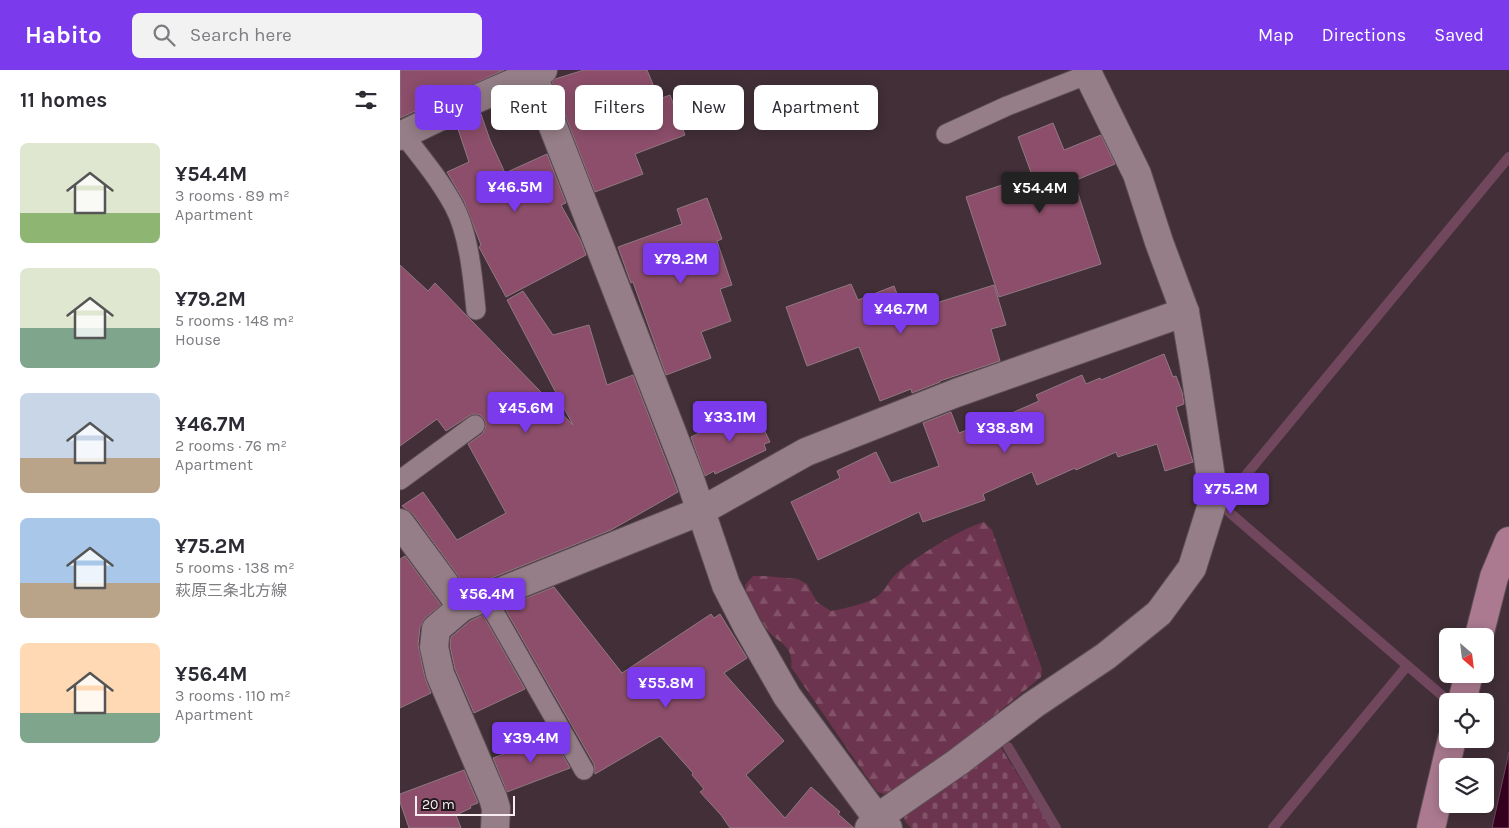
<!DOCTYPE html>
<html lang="en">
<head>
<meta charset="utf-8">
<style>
  body { margin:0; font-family:Karla,"Noto Sans JP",sans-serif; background:#f2f2f3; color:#2b2b33; height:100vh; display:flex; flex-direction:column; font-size:19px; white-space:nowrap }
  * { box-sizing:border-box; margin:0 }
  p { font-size:16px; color:#7c7c81 }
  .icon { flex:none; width:28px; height:28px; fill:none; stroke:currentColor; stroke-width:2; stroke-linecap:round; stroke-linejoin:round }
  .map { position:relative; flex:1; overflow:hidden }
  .panel { display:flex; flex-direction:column; background:#fff; width:400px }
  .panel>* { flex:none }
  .top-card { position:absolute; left:15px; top:15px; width:475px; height:45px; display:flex; gap:10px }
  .needle { width:32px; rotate:152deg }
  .fabs { position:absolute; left:1039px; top:558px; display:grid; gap:10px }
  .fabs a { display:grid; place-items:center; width:55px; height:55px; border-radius:8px; background:#fff; box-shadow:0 2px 12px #0003; font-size:25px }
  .scale { position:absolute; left:15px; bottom:12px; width:100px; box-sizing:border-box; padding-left:5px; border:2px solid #f9ecf1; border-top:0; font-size:14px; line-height:18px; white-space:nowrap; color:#f9ecf1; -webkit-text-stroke:4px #231a1d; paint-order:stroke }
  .price { position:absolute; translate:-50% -42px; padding:0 11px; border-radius:5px; background:#7c3aed; color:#fff; font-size:16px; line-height:32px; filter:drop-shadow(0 1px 2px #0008) }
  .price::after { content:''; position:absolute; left:50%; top:30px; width:15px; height:11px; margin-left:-8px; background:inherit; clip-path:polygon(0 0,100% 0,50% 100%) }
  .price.selected { background:#222; color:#fff }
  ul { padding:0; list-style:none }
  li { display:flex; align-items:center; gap:15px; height:125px; padding:0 20px }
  li span { display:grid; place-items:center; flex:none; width:140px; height:100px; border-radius:8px; color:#555 }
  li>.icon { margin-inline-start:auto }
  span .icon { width:60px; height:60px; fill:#fffc; stroke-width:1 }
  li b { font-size:21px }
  h2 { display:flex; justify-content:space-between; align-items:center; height:60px; padding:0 20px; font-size:21px }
  .chip { padding:0 18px; border-radius:8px; background:#fff; box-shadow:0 2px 12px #0003; font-size:18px; line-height:45px }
  .chip.selected { background:#7c3aed; color:#fff }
  header { display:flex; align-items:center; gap:30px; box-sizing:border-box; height:70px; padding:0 25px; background:#7c3aed; color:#fff }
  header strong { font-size:24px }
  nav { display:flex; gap:28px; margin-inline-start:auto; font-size:18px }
  .search { width:350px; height:45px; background:#f2f2f3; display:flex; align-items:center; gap:12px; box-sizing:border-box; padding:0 18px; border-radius:8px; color:#7c7c81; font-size:19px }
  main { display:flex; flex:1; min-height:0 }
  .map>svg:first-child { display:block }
  .forest { fill:url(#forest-firs) }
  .cemetery { fill:url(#cemetery-stones) }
  .water { fill:#35001e; stroke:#70475d }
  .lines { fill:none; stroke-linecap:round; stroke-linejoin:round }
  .stream { stroke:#70475d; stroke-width:10 }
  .building { fill:#8c4e6a; stroke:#907982 }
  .lane-casing { stroke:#5e4e55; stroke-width:21 }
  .street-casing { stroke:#5e4e55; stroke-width:30 }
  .secondary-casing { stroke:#5e4e55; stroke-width:30 }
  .lane { stroke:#957e87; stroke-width:19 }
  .street { stroke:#957e87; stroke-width:28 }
  .secondary { stroke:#ab7a90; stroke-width:28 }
</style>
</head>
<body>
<header>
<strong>Habito</strong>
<div class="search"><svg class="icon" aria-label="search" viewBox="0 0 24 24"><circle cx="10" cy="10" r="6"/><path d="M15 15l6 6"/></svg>Search here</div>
<nav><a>Map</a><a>Directions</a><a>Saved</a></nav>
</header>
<main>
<section class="panel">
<h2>11 homes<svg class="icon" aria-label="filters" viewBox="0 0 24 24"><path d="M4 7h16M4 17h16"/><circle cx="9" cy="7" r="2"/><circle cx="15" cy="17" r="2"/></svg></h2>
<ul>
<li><span style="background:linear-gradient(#dfe7d0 70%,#8fb573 0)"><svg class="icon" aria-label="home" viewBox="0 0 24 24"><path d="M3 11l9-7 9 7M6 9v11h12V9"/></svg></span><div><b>¥54.4M</b><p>3 rooms · 89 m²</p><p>Apartment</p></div></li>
<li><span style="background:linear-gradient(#dfe7d0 60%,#7fa58c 0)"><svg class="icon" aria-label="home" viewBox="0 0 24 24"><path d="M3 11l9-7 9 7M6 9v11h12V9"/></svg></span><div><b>¥79.2M</b><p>5 rooms · 148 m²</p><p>House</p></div></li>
<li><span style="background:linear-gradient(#c9d6e8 65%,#b9a48a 0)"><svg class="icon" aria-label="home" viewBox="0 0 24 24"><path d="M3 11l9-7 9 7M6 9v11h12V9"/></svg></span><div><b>¥46.7M</b><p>2 rooms · 76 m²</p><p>Apartment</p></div></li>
<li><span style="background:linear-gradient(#a9c7e8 65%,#b9a48a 0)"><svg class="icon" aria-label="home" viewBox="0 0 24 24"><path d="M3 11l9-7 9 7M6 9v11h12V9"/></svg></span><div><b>¥75.2M</b><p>5 rooms · 138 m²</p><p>萩原三条北方線</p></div></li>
<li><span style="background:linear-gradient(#ffd9b3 70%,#7fa58c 0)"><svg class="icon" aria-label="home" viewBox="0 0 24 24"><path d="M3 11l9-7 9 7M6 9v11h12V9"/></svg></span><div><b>¥56.4M</b><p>3 rooms · 110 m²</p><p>Apartment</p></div></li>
</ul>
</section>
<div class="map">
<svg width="1109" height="758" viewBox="0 0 1109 758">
  <defs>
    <pattern id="forest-firs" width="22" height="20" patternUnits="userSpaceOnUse" patternTransform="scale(1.25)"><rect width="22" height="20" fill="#6c344e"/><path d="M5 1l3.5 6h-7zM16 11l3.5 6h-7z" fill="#825268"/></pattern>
    <pattern id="cemetery-stones" width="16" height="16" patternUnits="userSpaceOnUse" patternTransform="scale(1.25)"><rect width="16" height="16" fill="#6c344e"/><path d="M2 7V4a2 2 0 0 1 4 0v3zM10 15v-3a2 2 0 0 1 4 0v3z" fill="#825268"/></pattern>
  </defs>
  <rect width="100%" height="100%" fill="#422f37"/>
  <path class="forest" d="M584,452L592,460L642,599L641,607L501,723L491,726L477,722L391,597C394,575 378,573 368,561C360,549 353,535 346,522L345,515L353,506H365L398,509L407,514L417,532L431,541C443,539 464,534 475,528C484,523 488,512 495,505C512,489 561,458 584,452Z"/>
  <polygon class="cemetery" points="598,673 651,758 511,758 504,750 505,737"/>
  <polygon class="water" points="1109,682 1109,758 1092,758"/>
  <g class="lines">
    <g class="stream">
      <polyline points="836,417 1109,87"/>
      <polyline points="829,442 1045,628"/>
      <polyline points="608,677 656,758"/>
      <polyline points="873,758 1007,596"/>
    </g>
  </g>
  <g class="building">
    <polygon points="0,0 104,0 0,48"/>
    <polygon points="184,0 247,0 259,29 270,25 285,65 235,84 243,104 195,122 152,12 155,9"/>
    <polygon points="81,44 90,70 105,103 147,84 166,133 161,135 181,171 186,185 106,227 79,177 81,175 64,131 47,102 69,92 57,56"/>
    <polygon points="653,53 664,80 701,65 715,94 674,111 701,194 599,227 566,127 632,105 618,67"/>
    <polygon points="307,128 322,169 317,171 332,215 320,219 331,251 301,262 311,288 266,305 233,212 231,213 218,177 282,154 277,139"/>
    <polygon points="0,195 28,221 35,213 173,355 107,230 123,221 153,265 189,255 207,315 233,305 278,422 211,460 67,518 13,444 2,436 23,422 57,470 106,443 68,374 82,364 85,359 86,354 84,349 80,345 74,344 69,346 46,361 37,349 0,376"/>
    <polygon points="451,214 458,230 494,216 504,243 594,215 606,255 591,259 600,291 540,311 540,312 512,323 511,319 480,331 459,277 407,296 386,237"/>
    <polygon points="764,284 773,307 776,306 782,322 784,334 776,337 793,392 765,401 757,374 718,387 716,382 676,400 675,398 637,415 632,402 583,424 585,430 523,452 519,442 418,490 391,432 440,408 437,401 476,382 491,413 539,396 523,353 551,342 559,363 572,358 573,360 639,331 636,325 682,305 686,314 700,308 701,310"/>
    <polygon points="346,341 349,346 356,343 370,372 364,374 366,380 315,404 314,401 305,406 291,367"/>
    <polygon points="5,486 41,535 25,548 20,557 18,575 25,608 31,623 0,638 0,489"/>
    <polygon points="154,517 222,603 311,544 314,548 320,544 347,588 324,603 384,671 346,705 385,748 411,717 440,742 438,744 454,758 330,758 321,745 300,722 304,719 292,705 293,703 260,666 195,704 194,694 104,537"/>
    <polygon points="83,545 125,619 74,643 55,599 50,576 51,567 70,551"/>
    <polygon points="152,666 170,698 107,722 93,688"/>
    <polygon points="64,700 78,733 70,736 71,738 56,745 61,758 9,758 0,732 0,724"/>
  </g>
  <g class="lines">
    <defs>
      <g id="lane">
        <path d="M3,64C21,87 40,110 54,136C69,164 73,209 76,240"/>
        <polyline points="546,64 607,36 689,4"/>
        <polyline points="0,410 75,355"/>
        <polyline points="86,528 184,700"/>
      </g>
      <g id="street">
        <polyline points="131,0 289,406 326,515 347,556 387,626 477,748 488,758"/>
        <polyline points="0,66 76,29 143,0"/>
        <polyline points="0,453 62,537"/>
        <polyline points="95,758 96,738 93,728 40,604 34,577 36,559 62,537 301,441 406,382 556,323 785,242"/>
        <polyline points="469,758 477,748 558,692 633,635 706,586 759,543 792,498 814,428 795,301 785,242 759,172 737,104 686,0"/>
      </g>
      <g id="secondary">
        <polyline points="1079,566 1094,507 1109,471"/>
        <polyline points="1062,631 1069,604"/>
        <polyline points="1031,758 1052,669"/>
      </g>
    </defs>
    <use href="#lane" class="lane-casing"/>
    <use href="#street" class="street-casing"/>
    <use href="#secondary" class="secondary-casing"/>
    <use href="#lane" class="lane"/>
    <use href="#street" class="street"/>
    <use href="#secondary" class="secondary"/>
  </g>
</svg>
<div class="fabs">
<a><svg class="needle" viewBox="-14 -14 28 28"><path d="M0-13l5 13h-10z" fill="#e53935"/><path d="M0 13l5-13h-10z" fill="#7c7c81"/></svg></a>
<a><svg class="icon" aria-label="locate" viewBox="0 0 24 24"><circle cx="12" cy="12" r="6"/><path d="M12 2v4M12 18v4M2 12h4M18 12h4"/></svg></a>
<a><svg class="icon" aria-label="layers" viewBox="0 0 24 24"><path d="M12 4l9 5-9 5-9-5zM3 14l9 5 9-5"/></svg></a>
</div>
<div class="scale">20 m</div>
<b class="price" style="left:115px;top:143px">¥46.5M</b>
<b class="price selected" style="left:640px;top:144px">¥54.4M</b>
<b class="price" style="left:281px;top:215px">¥79.2M</b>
<b class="price" style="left:501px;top:265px">¥46.7M</b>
<b class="price" style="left:126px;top:364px">¥45.6M</b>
<b class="price" style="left:330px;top:373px">¥33.1M</b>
<b class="price" style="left:605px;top:384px">¥38.8M</b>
<b class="price" style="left:831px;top:445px">¥75.2M</b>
<b class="price" style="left:87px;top:550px">¥56.4M</b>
<b class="price" style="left:266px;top:639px">¥55.8M</b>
<b class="price" style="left:131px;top:694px">¥39.4M</b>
<div class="top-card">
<a class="chip selected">Buy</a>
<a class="chip">Rent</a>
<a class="chip">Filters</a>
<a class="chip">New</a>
<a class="chip">Apartment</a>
</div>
</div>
</main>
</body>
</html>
